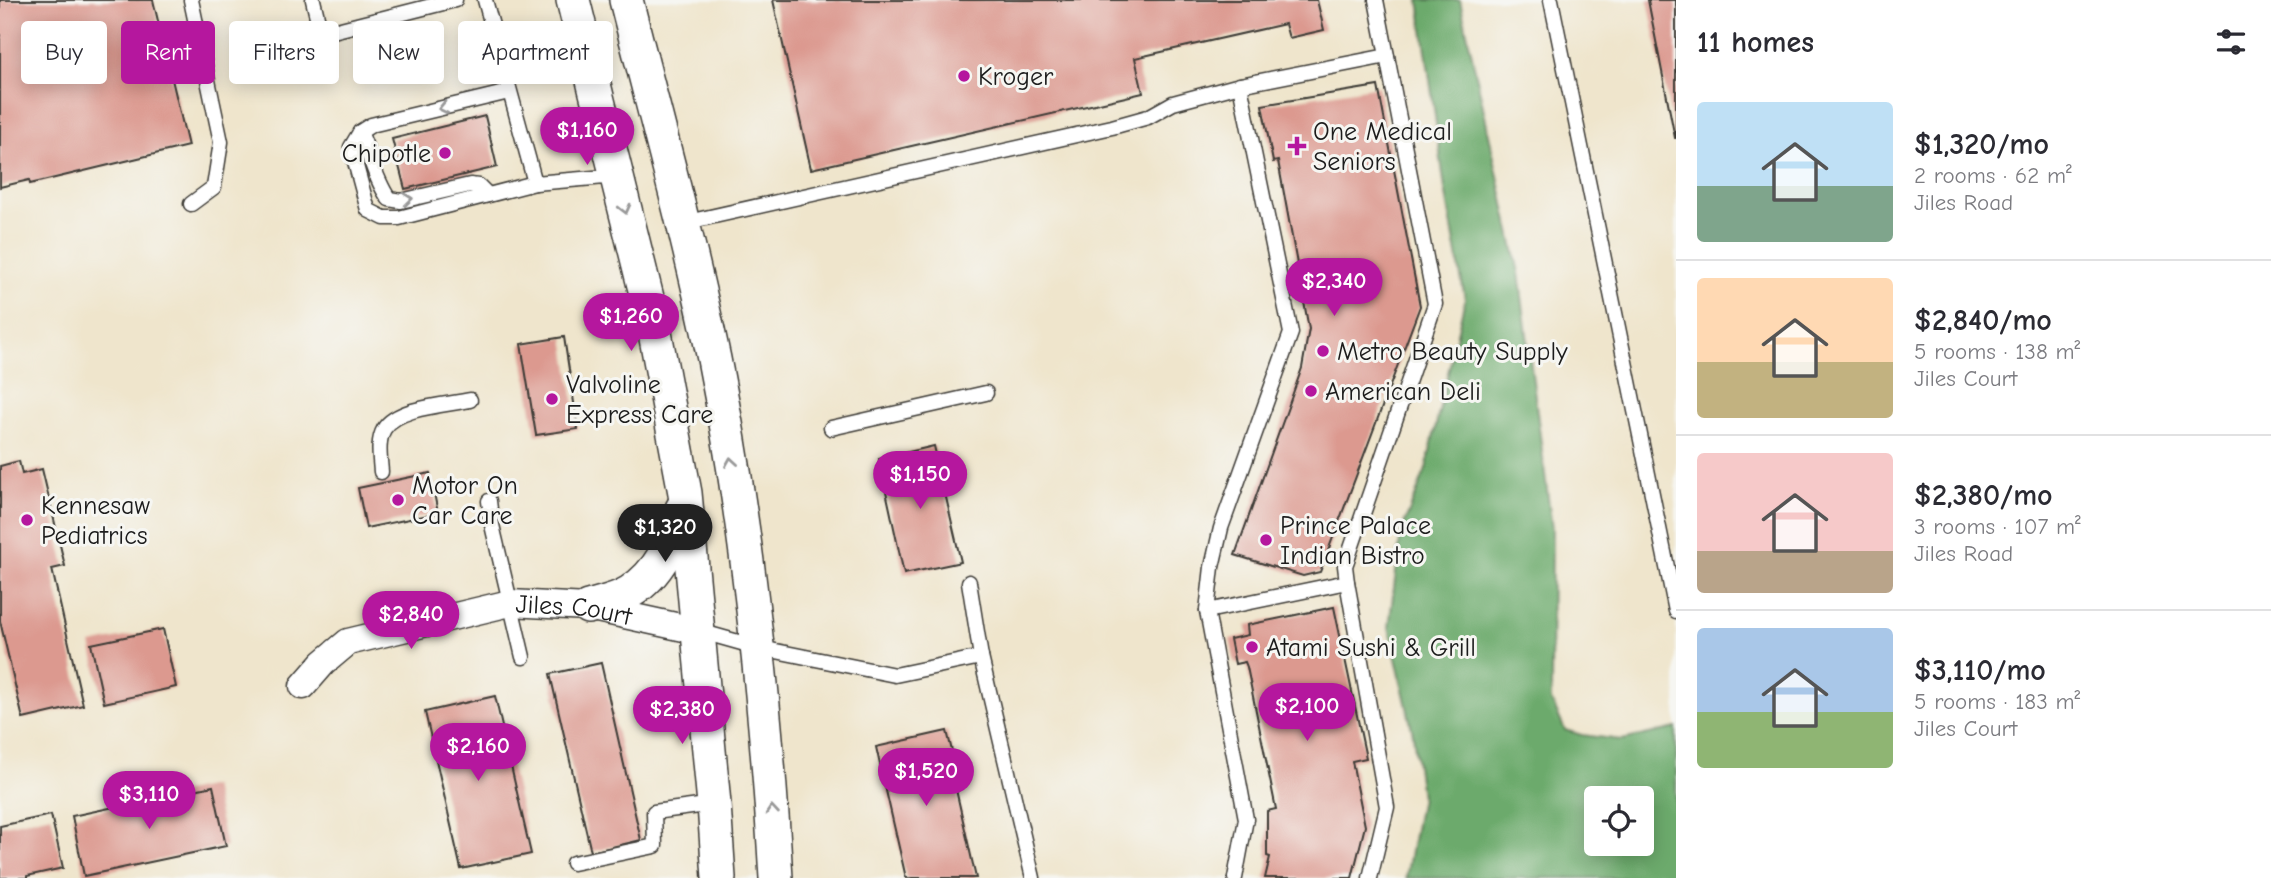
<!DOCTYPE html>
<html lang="en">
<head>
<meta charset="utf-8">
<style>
  body { margin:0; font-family:"Comic Neue",sans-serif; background:#f2f2f3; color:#2b2b33; height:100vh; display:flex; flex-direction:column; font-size:26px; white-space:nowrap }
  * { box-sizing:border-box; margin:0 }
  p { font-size:23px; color:#7c7c81 }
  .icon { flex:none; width:38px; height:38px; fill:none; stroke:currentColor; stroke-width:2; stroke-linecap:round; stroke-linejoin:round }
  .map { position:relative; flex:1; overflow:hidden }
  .sheet { display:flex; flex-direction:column; background:#fff; width:595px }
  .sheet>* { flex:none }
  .banner { position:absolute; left:21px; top:21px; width:665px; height:63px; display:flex; gap:14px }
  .buttons { position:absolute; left:1584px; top:786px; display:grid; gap:14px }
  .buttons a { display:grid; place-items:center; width:70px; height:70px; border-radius:7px; background:#fff; box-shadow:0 4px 18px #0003; font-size:35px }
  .price { position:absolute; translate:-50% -60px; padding:0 16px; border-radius:24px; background:#b5179e; color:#fff; font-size:23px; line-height:46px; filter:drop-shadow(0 2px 4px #0008) }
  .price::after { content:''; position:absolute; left:50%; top:42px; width:21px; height:16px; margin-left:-10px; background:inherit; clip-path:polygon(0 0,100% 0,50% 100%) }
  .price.selected { background:#222; color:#fff }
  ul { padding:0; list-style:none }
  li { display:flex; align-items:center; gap:21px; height:175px; padding:0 21px }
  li+li { border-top:2px solid #e1e1e2 }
  li span { display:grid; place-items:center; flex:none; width:196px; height:140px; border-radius:7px; color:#555 }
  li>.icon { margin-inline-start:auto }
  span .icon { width:84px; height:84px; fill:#fffc; stroke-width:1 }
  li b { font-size:30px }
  h2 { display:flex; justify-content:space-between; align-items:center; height:84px; padding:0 21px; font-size:30px }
  .pill { padding:0 24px; border-radius:7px; background:#fff; box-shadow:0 4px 18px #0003; font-size:24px; line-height:63px }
  .pill.selected { background:#b5179e; color:#fff }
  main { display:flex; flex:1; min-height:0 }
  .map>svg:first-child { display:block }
  .forest { fill:#6caa6c; stroke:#446344; stroke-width:2; fill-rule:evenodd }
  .building { fill:#dc998f }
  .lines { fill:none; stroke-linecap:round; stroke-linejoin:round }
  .service-casing { stroke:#3c3a36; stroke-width:17 }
  .minor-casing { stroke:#3c3a36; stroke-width:29 }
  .tertiary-casing { stroke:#3c3a36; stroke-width:36 }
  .service { stroke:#fff; stroke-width:14 }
  .minor { stroke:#fff; stroke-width:26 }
  .tertiary { stroke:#fff; stroke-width:33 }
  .oneway { stroke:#999 }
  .poi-dot { fill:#b5179e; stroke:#f6f6f2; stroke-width:2.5 }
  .labels { text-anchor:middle; stroke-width:6; stroke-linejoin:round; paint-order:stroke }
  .poi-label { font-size:26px; fill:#1c1c1c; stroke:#f6f6f2; text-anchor:start }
  .street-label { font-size:26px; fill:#1c1c1c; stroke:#f6f6f2 }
</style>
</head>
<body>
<main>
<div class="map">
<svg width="1676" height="878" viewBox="0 0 1676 878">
  <rect width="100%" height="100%" fill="#f6f6f2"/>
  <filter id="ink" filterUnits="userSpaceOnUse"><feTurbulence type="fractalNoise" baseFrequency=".0143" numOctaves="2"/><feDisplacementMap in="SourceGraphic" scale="14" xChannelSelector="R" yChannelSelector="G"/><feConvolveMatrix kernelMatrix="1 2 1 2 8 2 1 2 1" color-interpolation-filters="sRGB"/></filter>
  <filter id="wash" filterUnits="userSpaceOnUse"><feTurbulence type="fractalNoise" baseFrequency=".00686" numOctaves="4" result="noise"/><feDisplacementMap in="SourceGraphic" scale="28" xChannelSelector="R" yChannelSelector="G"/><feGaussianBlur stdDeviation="1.57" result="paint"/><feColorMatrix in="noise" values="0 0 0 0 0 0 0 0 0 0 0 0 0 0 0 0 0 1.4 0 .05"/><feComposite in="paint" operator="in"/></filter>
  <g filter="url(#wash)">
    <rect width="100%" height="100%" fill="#efe5cc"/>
    <path class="forest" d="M1419,0H1460L1519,273L1552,528L1551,700L1565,730L1582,735L1622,740L1676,728V878H1406L1421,797L1413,734L1389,627L1401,532L1426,469L1465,299L1445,189ZM1642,798V844H1596V798Z"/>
    <g id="blocks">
      <g class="building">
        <polygon points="0,0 153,0 188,146 30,184 29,180 0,187"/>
        <polygon points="773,0 1317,0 1324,30 1289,38 1285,24 1135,58 1143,93 811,169"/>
        <polygon points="1648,0 1676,0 1676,138 1675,138"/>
        <polygon points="1378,86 1420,306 1320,572 1303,576 1235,555 1302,368 1309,329 1278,161 1273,162 1262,105"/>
        <polygon points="485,116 497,167 405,189 392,139"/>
        <polygon points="564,337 578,429 536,435 521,344"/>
        <polygon points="934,446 961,562 904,574 879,459"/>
        <polygon points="19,461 22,474 42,469 65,566 52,569 83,705 23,719 0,621 0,466"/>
        <polygon points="430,473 438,513 366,528 358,488"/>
        <polygon points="1334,607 1366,758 1352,761 1365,826 1352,878 1265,878 1270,857 1267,856 1267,811 1276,809 1247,667 1245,662 1235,664 1230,639 1248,635 1247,625"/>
        <polygon points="163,629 176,687 104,703 91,644"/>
        <polygon points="601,663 641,840 591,852 550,674"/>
        <polygon points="495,696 531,854 461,869 425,712"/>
        <polygon points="947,731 957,771 952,772 976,878 906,878 876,747"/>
        <polygon points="213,786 226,846 84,876 72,816"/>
        <polygon points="51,815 63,868 27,876 27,878 0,878 0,826"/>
      </g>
    </g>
  </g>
  <g filter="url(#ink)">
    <use href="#blocks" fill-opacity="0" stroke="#3c3a36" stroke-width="2"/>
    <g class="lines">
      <defs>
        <g id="service">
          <polyline points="191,0 221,142 214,187 191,204"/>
          <polyline points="313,0 321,34 455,0"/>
          <polyline points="485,0 535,183"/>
          <polyline points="1551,0 1676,611"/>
          <polyline points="509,92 371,125 360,132 351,147 368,210 384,218 399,218 535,183 617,176"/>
          <path d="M360,132C370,154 375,179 389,199L401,201L470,185L479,186L488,195"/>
          <polyline points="683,223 1112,127 1148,117 1173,103 1240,85 1387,56 1376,0"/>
          <polyline points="831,428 986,393"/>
          <path d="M381,472C380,458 377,441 384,429C397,407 447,405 470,400"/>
          <polyline points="489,501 492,525 523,657"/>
          <polyline points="969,582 981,657 1033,878"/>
          <polyline points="1347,582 1387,807 1370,878"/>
          <polyline points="1207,611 1347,582 1345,566 1435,304 1387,56"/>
          <polyline points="699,631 756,647 895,675 981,657"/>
          <polyline points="573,863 655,846 654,812 714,804"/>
          <polyline points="1235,878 1246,819 1207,611 1212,567 1221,528 1291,333 1240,85"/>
        </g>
        <g id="minor">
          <path id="s1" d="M303,686L323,663L348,642L510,603L588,607L698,631"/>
        </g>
        <g id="tertiary">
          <polyline points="573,0 653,322 685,493 714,804 719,878"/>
          <path d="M626,0C656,119 689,238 714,359C748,529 766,705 776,878"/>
          <path d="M588,607C601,603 618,600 630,592C659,574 675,540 682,509"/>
        </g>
      </defs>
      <use href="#service" class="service-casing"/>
      <use href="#minor" class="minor-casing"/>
      <use href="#tertiary" class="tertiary-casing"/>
      <use href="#service" class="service"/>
      <use href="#minor" class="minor"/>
      <use href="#tertiary" class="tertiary"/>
    </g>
    <defs><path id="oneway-chevron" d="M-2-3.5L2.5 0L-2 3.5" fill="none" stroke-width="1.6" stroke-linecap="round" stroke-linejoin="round" transform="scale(1.75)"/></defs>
    <g class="oneway">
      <use href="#oneway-chevron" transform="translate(443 108) rotate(167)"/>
      <use href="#oneway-chevron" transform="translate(408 199) rotate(-6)"/>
      <use href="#oneway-chevron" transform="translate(625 209) rotate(76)"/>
      <use href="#oneway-chevron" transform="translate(731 462) rotate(-99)"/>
      <use href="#oneway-chevron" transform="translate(772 810) rotate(-95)"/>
    </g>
  </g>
  <g class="poi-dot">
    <circle cx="964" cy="76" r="7"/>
    <path d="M1293.5 135.5h7v7h7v7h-7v7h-7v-7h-7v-7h7z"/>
    <circle cx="445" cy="153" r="7"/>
    <circle cx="1323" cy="351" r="7"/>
    <circle cx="1311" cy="391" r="7"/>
    <circle cx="552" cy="399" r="7"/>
    <circle cx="398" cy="500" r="7"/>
    <circle cx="27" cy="520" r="7"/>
    <circle cx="1266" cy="540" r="7"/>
    <circle cx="1252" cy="647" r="7"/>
  </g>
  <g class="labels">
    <g class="poi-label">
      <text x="978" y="85">Kroger</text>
      <text x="1313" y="140">One Medical<tspan x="1313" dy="30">Seniors</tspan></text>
      <text x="431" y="162" text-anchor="end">Chipotle</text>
      <text x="1337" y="360">Metro Beauty Supply</text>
      <text x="566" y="393">Valvoline<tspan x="566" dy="30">Express Care</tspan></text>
      <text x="1325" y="400">American Deli</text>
      <text x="412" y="494">Motor On<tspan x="412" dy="30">Car Care</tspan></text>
      <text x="41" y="514">Kennesaw<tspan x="41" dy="30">Pediatrics</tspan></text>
      <text x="1280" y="534">Prince Palace<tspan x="1280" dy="30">Indian Bistro</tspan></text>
      <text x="1266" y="656">Atami Sushi &amp; Grill</text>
    </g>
    <g class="street-label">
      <text dy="9" stroke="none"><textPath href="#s1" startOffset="294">Jiles Court</textPath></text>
    </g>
  </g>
</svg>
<div class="buttons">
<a><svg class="icon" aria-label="locate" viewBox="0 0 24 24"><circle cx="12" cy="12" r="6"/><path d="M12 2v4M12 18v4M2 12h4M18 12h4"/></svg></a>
</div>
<b class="price" style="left:587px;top:167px">$1,160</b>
<b class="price" style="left:1334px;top:318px">$2,340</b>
<b class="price" style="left:631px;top:353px">$1,260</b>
<b class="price" style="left:920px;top:511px">$1,150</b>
<b class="price selected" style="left:665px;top:564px">$1,320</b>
<b class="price" style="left:411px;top:651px">$2,840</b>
<b class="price" style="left:1307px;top:743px">$2,100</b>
<b class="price" style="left:682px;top:746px">$2,380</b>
<b class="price" style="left:478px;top:783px">$2,160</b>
<b class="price" style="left:926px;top:808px">$1,520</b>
<b class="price" style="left:149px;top:831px">$3,110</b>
<div class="banner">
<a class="pill">Buy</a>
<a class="pill selected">Rent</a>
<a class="pill">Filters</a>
<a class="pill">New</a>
<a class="pill">Apartment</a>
</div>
</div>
<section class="sheet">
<h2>11 homes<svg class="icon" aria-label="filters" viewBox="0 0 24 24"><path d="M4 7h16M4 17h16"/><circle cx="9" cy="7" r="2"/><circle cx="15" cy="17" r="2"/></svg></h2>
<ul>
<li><span style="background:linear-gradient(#bfe0f5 60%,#7fa58c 0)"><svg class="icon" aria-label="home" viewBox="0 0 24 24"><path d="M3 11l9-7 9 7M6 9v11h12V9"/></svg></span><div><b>$1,320/mo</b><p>2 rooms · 62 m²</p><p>Jiles Road</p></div></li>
<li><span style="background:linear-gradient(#ffd9b3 60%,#c2b280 0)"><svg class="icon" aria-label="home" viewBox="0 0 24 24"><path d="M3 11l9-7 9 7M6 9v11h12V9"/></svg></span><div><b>$2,840/mo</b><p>5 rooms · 138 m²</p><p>Jiles Court</p></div></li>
<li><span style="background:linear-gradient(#f6c9c9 70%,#b9a48a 0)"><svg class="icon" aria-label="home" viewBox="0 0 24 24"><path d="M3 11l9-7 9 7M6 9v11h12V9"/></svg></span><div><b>$2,380/mo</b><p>3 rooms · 107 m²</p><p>Jiles Road</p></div></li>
<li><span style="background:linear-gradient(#a9c7e8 60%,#8fb573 0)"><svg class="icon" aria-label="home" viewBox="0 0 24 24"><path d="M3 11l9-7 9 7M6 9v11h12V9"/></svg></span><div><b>$3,110/mo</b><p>5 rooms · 183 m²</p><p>Jiles Court</p></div></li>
</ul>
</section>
</main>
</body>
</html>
